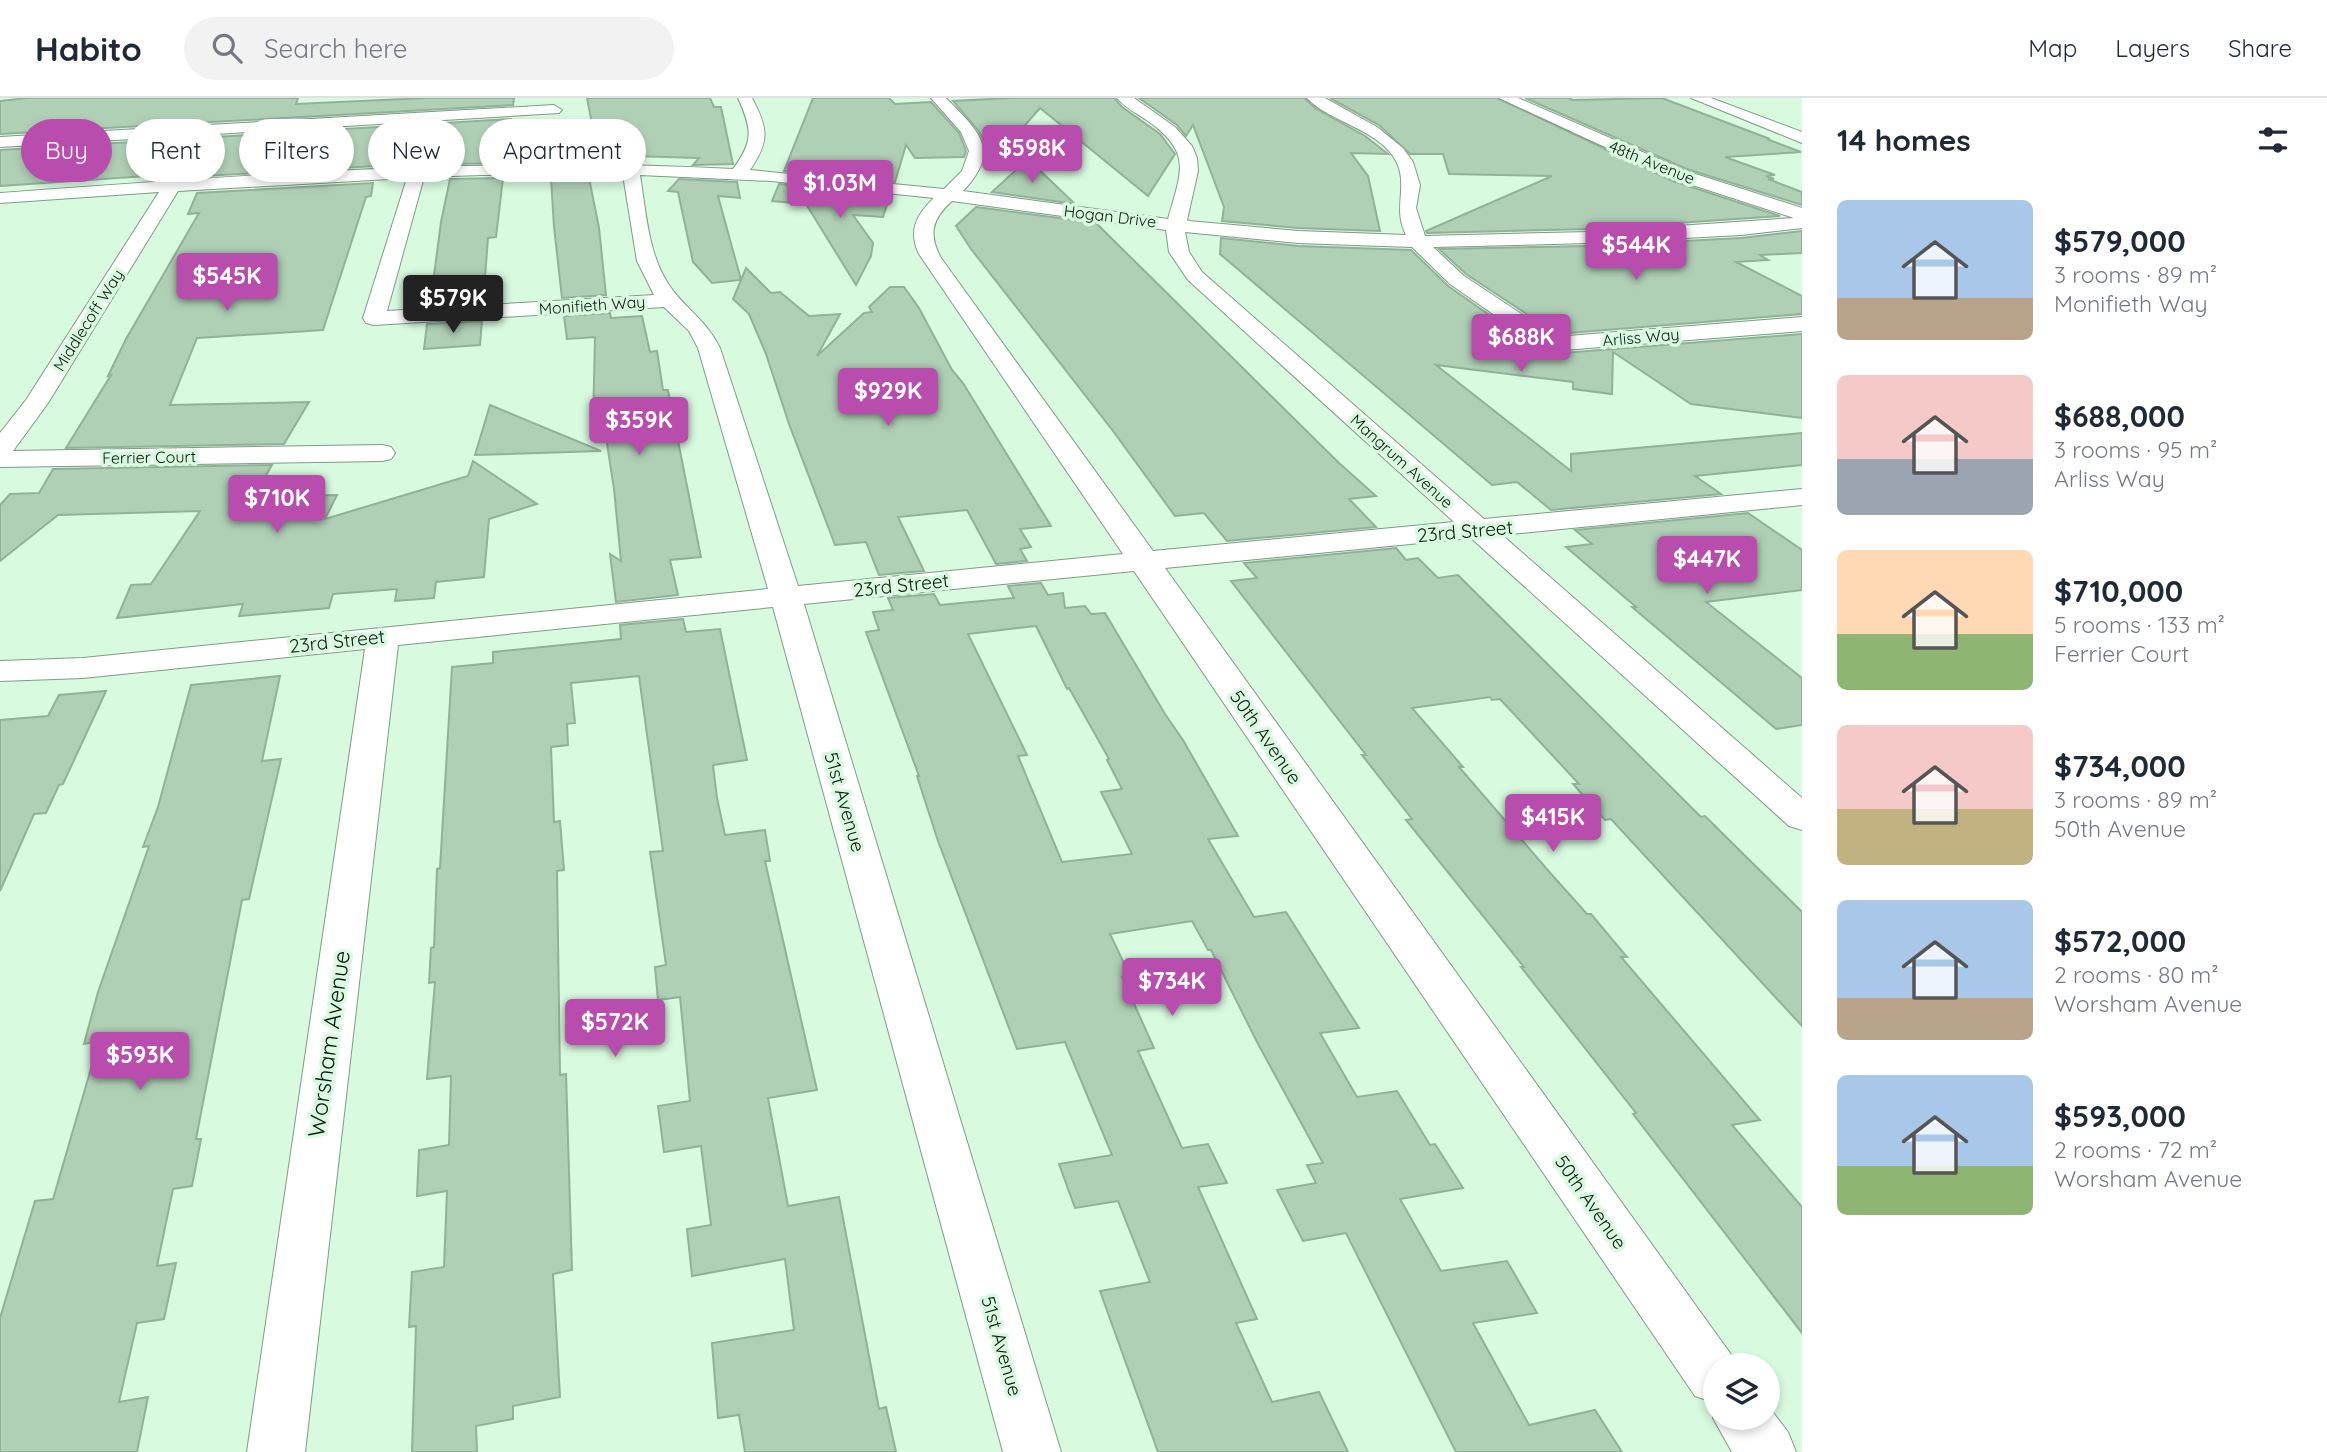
<!DOCTYPE html>
<html lang="en">
<head>
<meta charset="utf-8">
<style>
  body { margin:0; font-family:Quicksand,sans-serif; background:#f2f2f3; color:#1f2937; height:100vh; display:flex; flex-direction:column; font-size:26px; white-space:nowrap }
  * { box-sizing:border-box; margin:0 }
  p { font-size:23px; color:#747a83 }
  .icon { flex:none; width:38px; height:38px; fill:none; stroke:currentColor; stroke-width:2; stroke-linecap:round; stroke-linejoin:round }
  .map { position:relative; flex:1; overflow:hidden }
  .details { display:flex; flex-direction:column; background:#fff; width:525px }
  .details>* { flex:none }
  .guide { position:absolute; left:21px; top:21px; width:665px; height:63px; display:flex; gap:14px }
  .controls { position:absolute; left:1703px; top:1255px; display:grid; gap:14px }
  .controls a { display:grid; place-items:center; width:77px; height:77px; border-radius:50%; background:#fff; box-shadow:0 4px 10px #0003; font-size:35px }
  .price { position:absolute; translate:-50% -60px; padding:0 16px; border-radius:7px; background:#b84dae; color:#fff; font-size:23px; line-height:46px; filter:drop-shadow(0 2px 4px #0008) }
  .price::after { content:''; position:absolute; left:50%; top:42px; width:21px; height:16px; margin-left:-10px; background:inherit; clip-path:polygon(0 0,100% 0,50% 100%) }
  .price.active { background:#222; color:#fff }
  ul { padding:0; list-style:none }
  li { display:flex; align-items:center; gap:21px; height:175px; padding:0 35px }
  li span { display:grid; place-items:center; flex:none; width:196px; height:140px; border-radius:10px; color:#555 }
  li>.icon { margin-inline-start:auto }
  span .icon { width:84px; height:84px; fill:#fffc; stroke-width:1 }
  li b { font-size:30px }
  h2 { display:flex; justify-content:space-between; align-items:center; height:84px; padding:0 35px; font-size:30px }
  .tag { padding:0 24px; border-radius:32px; background:#fff; box-shadow:0 4px 10px #0003; font-size:24px; line-height:63px }
  .tag.active { background:#b84dae; color:#fff }
  header { display:flex; align-items:center; gap:42px; box-sizing:border-box; height:98px; padding:0 35px; background:#fff; border-bottom:2px solid #e0e1e3 }
  header strong { font-size:33px }
  nav { display:flex; gap:38px; margin-inline-start:auto; font-size:24px }
  .search { width:490px; height:63px; background:#f2f2f3; display:flex; align-items:center; gap:18px; box-sizing:border-box; padding:0 24px; border-radius:38px; color:#747a83; font-size:26px }
  main { display:flex; flex:1; min-height:0 }
  .map>svg:first-child { display:block }
  .building { fill:#b0d0b6; stroke:#91b198; stroke-width:2; fill-rule:evenodd }
  .lines { fill:none; stroke-linecap:round; stroke-linejoin:round }
  .street-casing { stroke:#7e9c84; stroke-width:2 }
  .street { fill:#fff; fill-rule:evenodd }
  .labels { text-anchor:middle; stroke-width:7; stroke-linejoin:round; paint-order:stroke }
  .far-street-label { font-size:16px; fill:#0b170e; stroke:#d8fadf }
  .street-label { font-size:19px; fill:#0b170e; stroke:#d8fadf }
  .near-street-label { font-size:23px; fill:#0b170e; stroke:#d8fadf }
</style>
</head>
<body>
<header>
<strong>Habito</strong>
<div class="search"><svg class="icon" aria-label="search" viewBox="0 0 24 24"><circle cx="10" cy="10" r="6"/><path d="M15 15l6 6"/></svg>Search here</div>
<nav><a>Map</a><a>Layers</a><a>Share</a></nav>
</header>
<main>
<div class="map">
<svg width="1802" height="1354" viewBox="0 0 1802 1354">
  <rect width="100%" height="100%" fill="#d8fadf"/>
  <g class="building">
    <polygon points="27,0 298,0 296,6 426,0 514,0 513,7 0,36 0,3"/>
    <polygon points="587,0 710,0 714,9 721,9 733,66 693,67 699,60 598,57"/>
    <polygon points="813,0 889,0 895,6 931,4 959,35 966,53 964,59 915,60 906,47 895,84 784,73"/>
    <polygon points="1010,0 1114,0 1122,9 1160,36 1175,56 1148,98 1040,10 999,57 986,58 984,43 978,32 953,3"/>
    <polygon points="1139,0 1304,0 1315,10 1365,38 1388,56 1351,55 1368,78 1380,133 1298,130 1222,123 1224,109 1193,27 1186,38 1177,27"/>
    <polygon points="1330,0 1497,0 1673,83 1780,118 1590,131 1427,135 1426,133 1552,78 1449,76 1443,56 1410,56 1379,27"/>
    <polygon points="1525,0 1568,0 1573,2 1662,0 1770,41 1767,41 1801,54 1725,59 1775,77 1766,78 1774,81 1768,81 1802,94 1802,107 1687,71"/>
    <polygon points="511,21 505,65 453,66 454,60 375,62 375,68 205,78 206,74 0,88 0,52"/>
    <polygon points="549,33 580,33 586,64 551,64"/>
    <polygon points="1028,61 1075,106 992,94"/>
    <polygon points="503,80 496,139 488,140 483,205 430,208 441,124 450,81"/>
    <polygon points="551,80 589,80 599,130 606,197 562,200 554,129"/>
    <polygon points="679,81 737,84 740,100 718,98 741,182 712,185 693,164 678,94 668,93"/>
    <polygon points="373,85 371,98 366,99 323,232 197,240 170,307 309,304 284,346 66,350 111,277 108,278 126,241 199,115 188,116 197,95"/>
    <polygon points="779,86 890,98 883,119 853,117 873,145 871,158 856,187 806,106 772,103"/>
    <polygon points="976,109 1096,125 1339,365 1376,398 1349,401 1376,429 1227,443 1204,415 1175,418 1113,333 971,151 956,128"/>
    <polygon points="1802,133 1802,155 1760,157 1768,162 1736,164 1802,198 1802,216 1557,236 1466,176 1439,151 1590,148 1741,140"/>
    <polygon points="1221,140 1298,148 1411,152 1448,188 1541,253 1550,256 1802,236 1802,320 1691,306 1613,254 1612,296 1573,291 1573,284 1436,267 1571,373 1571,356 1802,335 1802,367 1695,378 1721,396 1551,412 1517,384 1492,387 1220,156"/>
    <polygon points="746,170 771,195 780,194 809,218 840,216 817,258 864,215 872,214 869,209 890,189 904,189 919,210 952,272 963,285 1051,428 1020,431 1031,449 1020,451 1027,463 996,466 967,412 898,419 924,473 879,477 866,444 835,447 789,326 766,256 749,216 733,201"/>
    <polygon points="610,215 611,220 642,218 650,254 657,253 663,292 668,292 701,459 670,462 678,497 616,504 610,456 621,463 614,391 604,326 593,327 595,239 567,241 564,218"/>
    <polygon points="482,223 480,247 424,251 427,226"/>
    <polygon points="490,307 601,353 475,357"/>
    <polygon points="473,363 537,406 489,421 484,479 436,484 434,500 395,503 397,491 333,496 329,510 239,518 243,506 117,520 131,487 151,486 200,413 58,417 0,463 0,407 10,396 39,395 53,371 272,367 262,384 296,383 286,398 337,397 325,421 468,378"/>
    <polygon points="1748,415 1802,452 1802,492 1706,504 1802,580 1802,627 1776,631 1632,509 1636,509 1566,449 1592,446 1575,432"/>
    <polygon points="1396,450 1406,462 1418,460 1438,480 1458,477 1701,719 1705,718 1802,814 1802,928 1611,721 1605,722 1573,686 1579,686 1500,601 1492,602 1490,599 1412,610 1463,669 1459,669 1552,777 1587,816 1591,816 1627,859 1621,859 1760,1022 1732,1027 1802,1109 1802,1235 1633,1016 1636,1015 1521,869 1524,869 1406,722 1412,721 1362,657 1366,657 1231,483 1257,480 1244,465"/>
    <path d="M1041,485L1048,497L1063,495L1065,510L1085,508L1091,516L1105,515L1165,616L1183,642L1238,738L1208,741L1254,819L1286,814L1359,930L1320,935L1357,999L1397,993L1430,1047L1435,1046L1463,1090L1400,1101L1441,1173L1507,1163L1537,1215L1473,1225L1529,1327L1595,1312L1622,1354H1456L1346,1135L1303,1143L1277,1092L1316,1085L1307,1067L1323,1065L1257,944L1211,852H1208L1192,823L1110,836L1130,878L1122,879L1154,950L1138,953L1182,1050L1208,1046L1227,1085L1198,1089L1257,1221L1236,1225L1272,1304L1319,1294L1348,1354H1158L1100,1193L1150,1184L1118,1103L1075,1110L1059,1066L1112,1057L1065,944L1017,951L938,743L917,678H919L866,534L879,532L873,514L893,512L888,500L934,496L940,507L1014,500L1008,488ZM1036,528L1067,591L1069,590L1109,661L1107,662L1122,691L1101,694L1132,756L1062,764L1018,658L1027,657L968,536Z"/>
    <polygon points="683,521 686,534 720,531 747,662 713,667 717,700 725,737 765,732 770,763 765,763 817,992 768,1000 788,1108 839,1099 879,1311 886,1309 896,1354 745,1354 739,1317 718,1320 712,1245 794,1232 785,1161 692,1178 687,1131 711,1127 701,1048 664,1054 658,1008 690,1003 680,899 658,902 655,869 666,867 650,754 663,753 639,578 571,585 575,625 567,626 568,647 551,649 554,724 560,723 564,772 557,773 560,977 566,976 572,1172 553,1176 560,1299 513,1308 513,1321 476,1328 477,1354 412,1354 416,1228 409,1229 412,1174 444,1169 447,1093 417,1098 419,1052 449,1047 451,978 427,981 435,884 429,885 431,850 434,849 437,771 440,770 452,569 493,565 493,554 621,541 620,527"/>
    <polygon points="280,578 262,663 281,661 249,801 242,802 196,1041 201,1041 192,1088 173,1091 157,1168 176,1165 164,1221 137,1225 119,1304 148,1299 137,1354 0,1354 0,1220 35,1103 53,1101 99,943 84,946 98,894 149,748 143,749 158,709 191,587"/>
    <polygon points="106,593 63,686 59,687 46,715 34,716 0,793 0,622 48,618 59,597"/>
  </g>
  <g class="lines">
    <defs>
      <g id="street">
        <path d="M738,0H752C768,30 770,43 750,72L944,91L962,73L969,53L961,34L931,0H946C979,34 1002,52 963,93L1168,121C1181,74 1193,55 1148,23C1138,16 1125,10 1117,0H1134L1175,29L1192,48L1197,60L1198,73L1187,122L1189,123L1298,133L1406,137C1392,110 1409,88 1396,63C1379,31 1329,24 1307,0H1325L1377,29L1403,50L1413,64L1420,87L1416,110L1425,138L1590,134L1794,120L1674,81L1499,0H1518L1686,73L1802,110V130L1741,137L1590,145L1433,149L1464,178L1556,239L1802,219V233L1551,253L1543,251L1450,186L1412,149L1298,145L1185,134L1189,154L1202,174L1484,421L1802,391V407L1502,437L1802,700V732L1789,728L1471,440L1165,470L1735,1262L1737,1267H1715V1305L1695,1298L1134,473L804,506L1061,1354H1003L773,509L398,547L305,1354H247L365,551L83,580L0,583V563L83,560L768,491L698,250L689,233L664,209L374,227L366,225L363,220L407,80L178,93L48,305L13,353L382,347L391,349L395,355L391,361L382,363L0,369V335L26,302L159,94L0,105V95C246,77 488,58 733,71C754,43 752,31 738,0ZM481,77H623L637,163L654,197L387,213L424,79ZM640,77L771,83L934,100C916,117 908,133 919,156L1123,456L798,488L720,250C705,220 685,211 669,187C648,156 646,113 640,77ZM952,103L1166,132L1169,154L1188,182L1454,424L1153,453L941,160C928,136 932,121 952,103Z"/>
        <polygon points="1691,0 1711,0 1802,34 1802,45"/>
        <polygon points="554,7 562,12 559,15 0,49 0,39"/>
        <polygon points="1768,1308 1788,1334 1796,1354 1732,1354 1713,1320 1715,1316 1715,1320 1768,1320"/>
      </g>
    </defs>
    <use href="#street" class="street-casing"/>
    <use href="#street" class="street"/>
  </g>
  <g class="labels">
    <g class="far-street-label">
      <text transform="translate(1652 64) rotate(22)" y="6">48th Avenue</text>
      <text transform="translate(1110 118) rotate(7)" y="6">Hogan Drive</text>
      <text transform="translate(592 207) rotate(-4)" y="6">Monifieth Way</text>
      <text transform="translate(88 222) rotate(-58)" y="6">Middlecoff Way</text>
      <text transform="translate(1641 239) rotate(-5)" y="6">Arliss Way</text>
      <text transform="translate(149 359) rotate(-1)" y="6">Ferrier Court</text>
      <text transform="translate(1402 363) rotate(42)" y="6">Mangrum Avenue</text>
    </g>
    <g class="street-label">
      <text transform="translate(1465 433) rotate(-5)" y="7">23rd Street</text>
      <text transform="translate(901 487) rotate(-6)" y="7">23rd Street</text>
      <text transform="translate(337 543) rotate(-6)" y="7">23rd Street</text>
      <text transform="translate(1266 639) rotate(55)" y="7">50th Avenue</text>
      <text transform="translate(845 704) rotate(74)" y="7">51st Avenue</text>
      <text transform="translate(1591 1104) rotate(55)" y="7">50th Avenue</text>
      <text transform="translate(1002 1248) rotate(74)" y="7">51st Avenue</text>
    </g>
    <g class="near-street-label">
      <text transform="translate(329 946) rotate(-82)" y="8">Worsham Avenue</text>
    </g>
  </g>
</svg>
<div class="controls">
<a><svg class="icon" aria-label="layers" viewBox="0 0 24 24"><path d="M12 4l9 5-9 5-9-5zM3 14l9 5 9-5"/></svg></a>
</div>
<b class="price" style="left:1032px;top:87px">$598K</b>
<b class="price" style="left:840px;top:122px">$1.03M</b>
<b class="price" style="left:1636px;top:184px">$544K</b>
<b class="price" style="left:227px;top:215px">$545K</b>
<b class="price active" style="left:453px;top:237px">$579K</b>
<b class="price" style="left:1521px;top:276px">$688K</b>
<b class="price" style="left:888px;top:330px">$929K</b>
<b class="price" style="left:639px;top:359px">$359K</b>
<b class="price" style="left:277px;top:437px">$710K</b>
<b class="price" style="left:1707px;top:498px">$447K</b>
<b class="price" style="left:1553px;top:756px">$415K</b>
<b class="price" style="left:1172px;top:920px">$734K</b>
<b class="price" style="left:615px;top:961px">$572K</b>
<b class="price" style="left:140px;top:994px">$593K</b>
<div class="guide">
<a class="tag active">Buy</a>
<a class="tag">Rent</a>
<a class="tag">Filters</a>
<a class="tag">New</a>
<a class="tag">Apartment</a>
</div>
</div>
<section class="details">
<h2>14 homes<svg class="icon" aria-label="filters" viewBox="0 0 24 24"><path d="M4 7h16M4 17h16"/><circle cx="9" cy="7" r="2"/><circle cx="15" cy="17" r="2"/></svg></h2>
<ul>
<li><span style="background:linear-gradient(#a9c7e8 70%,#b9a48a 0)"><svg class="icon" aria-label="home" viewBox="0 0 24 24"><path d="M3 11l9-7 9 7M6 9v11h12V9"/></svg></span><div><b>$579,000</b><p>3 rooms · 89 m²</p><p>Monifieth Way</p></div></li>
<li><span style="background:linear-gradient(#f6c9c9 60%,#9aa5b1 0)"><svg class="icon" aria-label="home" viewBox="0 0 24 24"><path d="M3 11l9-7 9 7M6 9v11h12V9"/></svg></span><div><b>$688,000</b><p>3 rooms · 95 m²</p><p>Arliss Way</p></div></li>
<li><span style="background:linear-gradient(#ffd9b3 60%,#8fb573 0)"><svg class="icon" aria-label="home" viewBox="0 0 24 24"><path d="M3 11l9-7 9 7M6 9v11h12V9"/></svg></span><div><b>$710,000</b><p>5 rooms · 133 m²</p><p>Ferrier Court</p></div></li>
<li><span style="background:linear-gradient(#f6c9c9 60%,#c2b280 0)"><svg class="icon" aria-label="home" viewBox="0 0 24 24"><path d="M3 11l9-7 9 7M6 9v11h12V9"/></svg></span><div><b>$734,000</b><p>3 rooms · 89 m²</p><p>50th Avenue</p></div></li>
<li><span style="background:linear-gradient(#a9c7e8 70%,#b9a48a 0)"><svg class="icon" aria-label="home" viewBox="0 0 24 24"><path d="M3 11l9-7 9 7M6 9v11h12V9"/></svg></span><div><b>$572,000</b><p>2 rooms · 80 m²</p><p>Worsham Avenue</p></div></li>
<li><span style="background:linear-gradient(#a9c7e8 65%,#8fb573 0)"><svg class="icon" aria-label="home" viewBox="0 0 24 24"><path d="M3 11l9-7 9 7M6 9v11h12V9"/></svg></span><div><b>$593,000</b><p>2 rooms · 72 m²</p><p>Worsham Avenue</p></div></li>
</ul>
</section>
</main>
</body>
</html>
